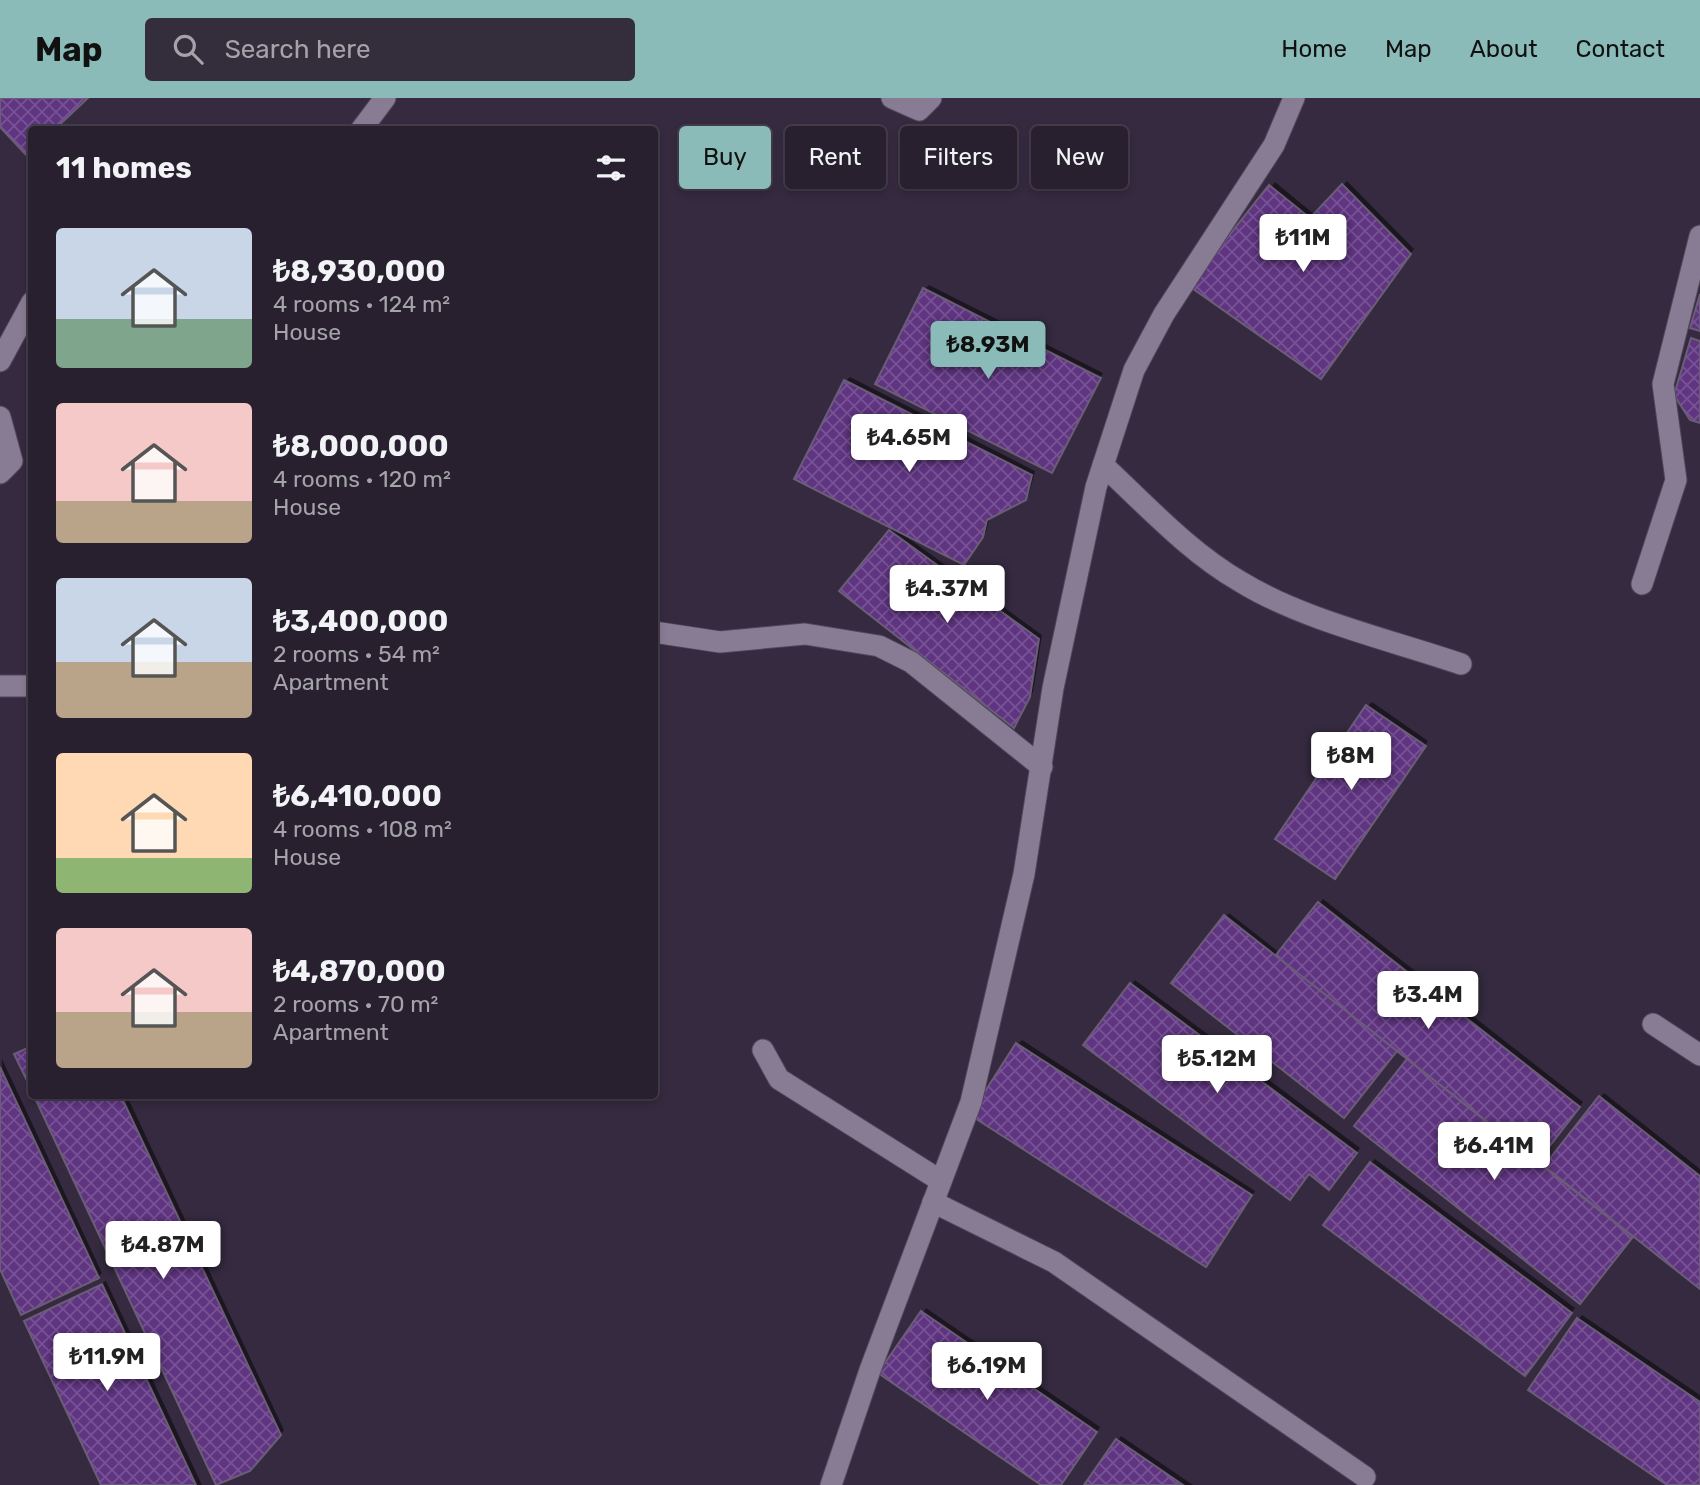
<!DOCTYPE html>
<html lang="en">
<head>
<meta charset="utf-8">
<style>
  body { margin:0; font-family:Rubik,sans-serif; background:#342d3b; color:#f1f3f6; height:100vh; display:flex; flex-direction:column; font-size:26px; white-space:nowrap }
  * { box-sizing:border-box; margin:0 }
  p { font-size:23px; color:#a5a3aa }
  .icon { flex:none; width:38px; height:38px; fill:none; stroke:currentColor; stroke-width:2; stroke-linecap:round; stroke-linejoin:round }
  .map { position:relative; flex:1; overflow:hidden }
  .side { position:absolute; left:28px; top:28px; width:630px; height:973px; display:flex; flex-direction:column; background:#28202f; border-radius:7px; box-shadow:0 4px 10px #0003,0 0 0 2px #443e4b }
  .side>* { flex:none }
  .hud { position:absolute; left:679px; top:28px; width:665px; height:63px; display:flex; gap:14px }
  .price { position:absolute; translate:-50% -60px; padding:0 16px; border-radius:7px; background:#fff; color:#222; font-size:23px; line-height:46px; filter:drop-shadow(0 2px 4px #0008) }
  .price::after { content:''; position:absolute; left:50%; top:42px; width:21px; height:16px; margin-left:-10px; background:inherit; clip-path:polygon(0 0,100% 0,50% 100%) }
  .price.selected { background:#8bbbb9; color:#111 }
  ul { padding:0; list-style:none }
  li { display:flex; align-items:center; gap:21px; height:175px; padding:0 28px }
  li span { display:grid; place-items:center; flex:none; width:196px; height:140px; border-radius:7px; color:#555 }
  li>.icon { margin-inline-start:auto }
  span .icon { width:84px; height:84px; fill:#fffc; stroke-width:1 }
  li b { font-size:30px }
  h2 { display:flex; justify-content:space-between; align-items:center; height:84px; padding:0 28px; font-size:30px }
  .pill { padding:0 24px; border-radius:7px; background:#28202f; box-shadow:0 4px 10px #0003,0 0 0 2px #443e4b; font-size:24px; line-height:63px }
  .pill.selected { background:#8bbbb9; color:#111 }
  header { display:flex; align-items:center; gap:42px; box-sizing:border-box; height:98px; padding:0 35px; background:#8bbbb9; color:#111 }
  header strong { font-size:33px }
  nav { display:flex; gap:38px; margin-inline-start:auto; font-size:24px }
  .search { width:490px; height:63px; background:#342d3b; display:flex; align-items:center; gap:18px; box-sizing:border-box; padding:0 24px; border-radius:7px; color:#a5a3aa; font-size:26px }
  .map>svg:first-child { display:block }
  .shadow { fill:#0007 }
  .building { fill:url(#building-cross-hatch); stroke:#6a5e75; stroke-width:2 }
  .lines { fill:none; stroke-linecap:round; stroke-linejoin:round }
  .minor-casing { stroke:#504759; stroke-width:23 }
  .minor { stroke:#887c94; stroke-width:21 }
</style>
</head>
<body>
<header>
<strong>Map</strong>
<div class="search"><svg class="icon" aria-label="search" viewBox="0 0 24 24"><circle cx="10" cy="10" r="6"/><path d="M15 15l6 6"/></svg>Search here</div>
<nav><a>Home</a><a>Map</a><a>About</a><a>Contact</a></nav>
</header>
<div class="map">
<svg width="1700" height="1387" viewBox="0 0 1700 1387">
  <defs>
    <pattern id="building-cross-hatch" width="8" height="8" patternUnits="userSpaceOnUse" patternTransform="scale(1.75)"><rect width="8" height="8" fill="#5f3481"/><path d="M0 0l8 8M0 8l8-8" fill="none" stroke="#775294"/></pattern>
  </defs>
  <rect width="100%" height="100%" fill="#352a3f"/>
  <g class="shadow">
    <polygon points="1347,83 1414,151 1324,275 1191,187 1275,84 1315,117"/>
    <polygon points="929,187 1103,275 1052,373 925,191"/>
    <polygon points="850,279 1035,373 1029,396 990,419 986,434 968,461 904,437 1042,537 1033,594 1017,624 890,433 894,429 846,283"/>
    <polygon points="1372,604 1428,643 1338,775 1368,608"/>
    <polygon points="1323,801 1583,1004 1540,1059 1548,1065 1604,995 1700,1071 1700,1189 1633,1137 1584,1200 1356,1028 1409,960 1397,951 1348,1014 1225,819 1229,815 1280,855"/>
    <polygon points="1135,882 1360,1050 1333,1086 1086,947"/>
    <polygon points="1022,942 1255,1093 1210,1163 1018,946"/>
    <polygon points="2,961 102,1175 98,1179 0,1167"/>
    <polygon points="36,998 127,998 284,1332 249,1372 218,1387"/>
    <polygon points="1375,1061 1575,1210 1529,1272 1371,1065"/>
    <polygon points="106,1183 202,1387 103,1387 26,1223"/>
    <polygon points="926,1210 1100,1329 1060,1387 1044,1387 881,1274"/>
    <polygon points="1582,1217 1700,1297 1700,1387 1671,1387 1579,1221"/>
    <polygon points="1121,1338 1193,1387 1086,1387"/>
  </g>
  <g class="building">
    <polygon points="0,0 88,0 54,32 32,32 32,52 26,57 0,29"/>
    <polygon points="1342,86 1411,156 1321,281 1189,188 1269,87 1310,120"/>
    <polygon points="923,190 1101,280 1052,375 875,286"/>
    <polygon points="1700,196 1700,233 1690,230"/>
    <polygon points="1691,240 1700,243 1700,325 1690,322 1674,297"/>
    <polygon points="844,282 1032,377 1026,402 987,422 983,439 964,467 794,381"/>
    <polygon points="889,432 1039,541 1030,599 1014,630 839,493"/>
    <polygon points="1366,607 1426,648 1335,781 1275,741"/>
    <polygon points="1318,804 1580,1009 1538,1063 1275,858"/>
    <polygon points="1224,817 1397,953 1344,1020 1171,885"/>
    <polygon points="1130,885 1357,1055 1329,1092 1309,1076 1290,1102 1083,947"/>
    <polygon points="1016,945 1252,1097 1206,1169 970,1017"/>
    <polygon points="32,948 32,993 14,956"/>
    <polygon points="1407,961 1633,1139 1580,1206 1354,1028"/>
    <polygon points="0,969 99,1180 21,1217 0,1171"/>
    <polygon points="34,998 121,998 281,1337 250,1373 216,1387"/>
    <polygon points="1599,998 1700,1078 1700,1191 1544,1068"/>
    <polygon points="1370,1064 1572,1215 1525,1278 1323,1127"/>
    <polygon points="102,1186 196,1387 101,1387 24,1223"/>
    <polygon points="921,1213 1097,1334 1061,1387 1041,1387 878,1275"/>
    <polygon points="1577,1220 1700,1304 1700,1387 1667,1387 1528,1292"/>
    <polygon points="1116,1341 1183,1387 1084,1387"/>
  </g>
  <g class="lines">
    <defs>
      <g id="minor">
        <polyline points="892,0 919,12 931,0"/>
        <polyline points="361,32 385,0"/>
        <polyline points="0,263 32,204"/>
        <polyline points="0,319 12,363 0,375"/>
        <path d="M1103,367C1147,408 1189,454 1241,484C1303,522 1391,542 1461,566"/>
        <polyline points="1642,486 1676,382 1663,286 1700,138"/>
        <polyline points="654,534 720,544 805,536 879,548 911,564 1042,669"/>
        <polyline points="0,588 32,588"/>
        <polyline points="1653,926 1700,957"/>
        <polyline points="763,952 779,981 941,1083"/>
        <polyline points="933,1104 1054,1164 1365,1379"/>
        <polyline points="831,1387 870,1272 971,1004 1024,776 1053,590 1096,389 1134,272 1164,216 1274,47 1294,0"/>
      </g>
    </defs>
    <use href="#minor" class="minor-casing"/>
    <use href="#minor" class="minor"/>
  </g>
</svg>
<b class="price" style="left:1303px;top:176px">₺11M</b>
<b class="price selected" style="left:988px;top:283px">₺8.93M</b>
<b class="price" style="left:909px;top:376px">₺4.65M</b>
<b class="price" style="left:947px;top:527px">₺4.37M</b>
<b class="price" style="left:1351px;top:694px">₺8M</b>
<b class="price" style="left:1428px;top:933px">₺3.4M</b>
<b class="price" style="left:1217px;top:997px">₺5.12M</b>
<b class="price" style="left:1494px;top:1084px">₺6.41M</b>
<b class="price" style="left:163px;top:1183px">₺4.87M</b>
<b class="price" style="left:107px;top:1295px">₺11.9M</b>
<b class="price" style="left:987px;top:1304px">₺6.19M</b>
<div class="hud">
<a class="pill selected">Buy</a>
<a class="pill">Rent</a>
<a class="pill">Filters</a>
<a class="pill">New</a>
</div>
<section class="side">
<h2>11 homes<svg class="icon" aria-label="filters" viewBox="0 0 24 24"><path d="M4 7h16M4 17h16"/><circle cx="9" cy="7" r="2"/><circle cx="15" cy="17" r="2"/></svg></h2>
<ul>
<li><span style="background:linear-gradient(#c9d6e8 65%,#7fa58c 0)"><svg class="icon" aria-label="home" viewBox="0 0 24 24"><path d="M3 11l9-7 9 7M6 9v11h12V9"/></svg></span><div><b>₺8,930,000</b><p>4 rooms · 124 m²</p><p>House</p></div></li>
<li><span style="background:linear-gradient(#f6c9c9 70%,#b9a48a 0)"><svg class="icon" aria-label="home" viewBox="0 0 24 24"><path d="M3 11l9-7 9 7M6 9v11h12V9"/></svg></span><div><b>₺8,000,000</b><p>4 rooms · 120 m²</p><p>House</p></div></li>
<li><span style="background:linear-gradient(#c9d6e8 60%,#b9a48a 0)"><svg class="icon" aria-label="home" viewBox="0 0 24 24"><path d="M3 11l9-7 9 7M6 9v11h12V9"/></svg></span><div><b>₺3,400,000</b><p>2 rooms · 54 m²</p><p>Apartment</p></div></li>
<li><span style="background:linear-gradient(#ffd9b3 75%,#8fb573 0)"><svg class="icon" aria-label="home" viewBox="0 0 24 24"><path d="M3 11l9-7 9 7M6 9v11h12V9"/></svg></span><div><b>₺6,410,000</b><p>4 rooms · 108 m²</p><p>House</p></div></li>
<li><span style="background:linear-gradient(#f6c9c9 60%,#b9a48a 0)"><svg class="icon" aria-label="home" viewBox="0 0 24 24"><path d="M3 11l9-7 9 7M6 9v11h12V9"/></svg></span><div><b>₺4,870,000</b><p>2 rooms · 70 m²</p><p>Apartment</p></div></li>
</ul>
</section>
</div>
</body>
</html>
